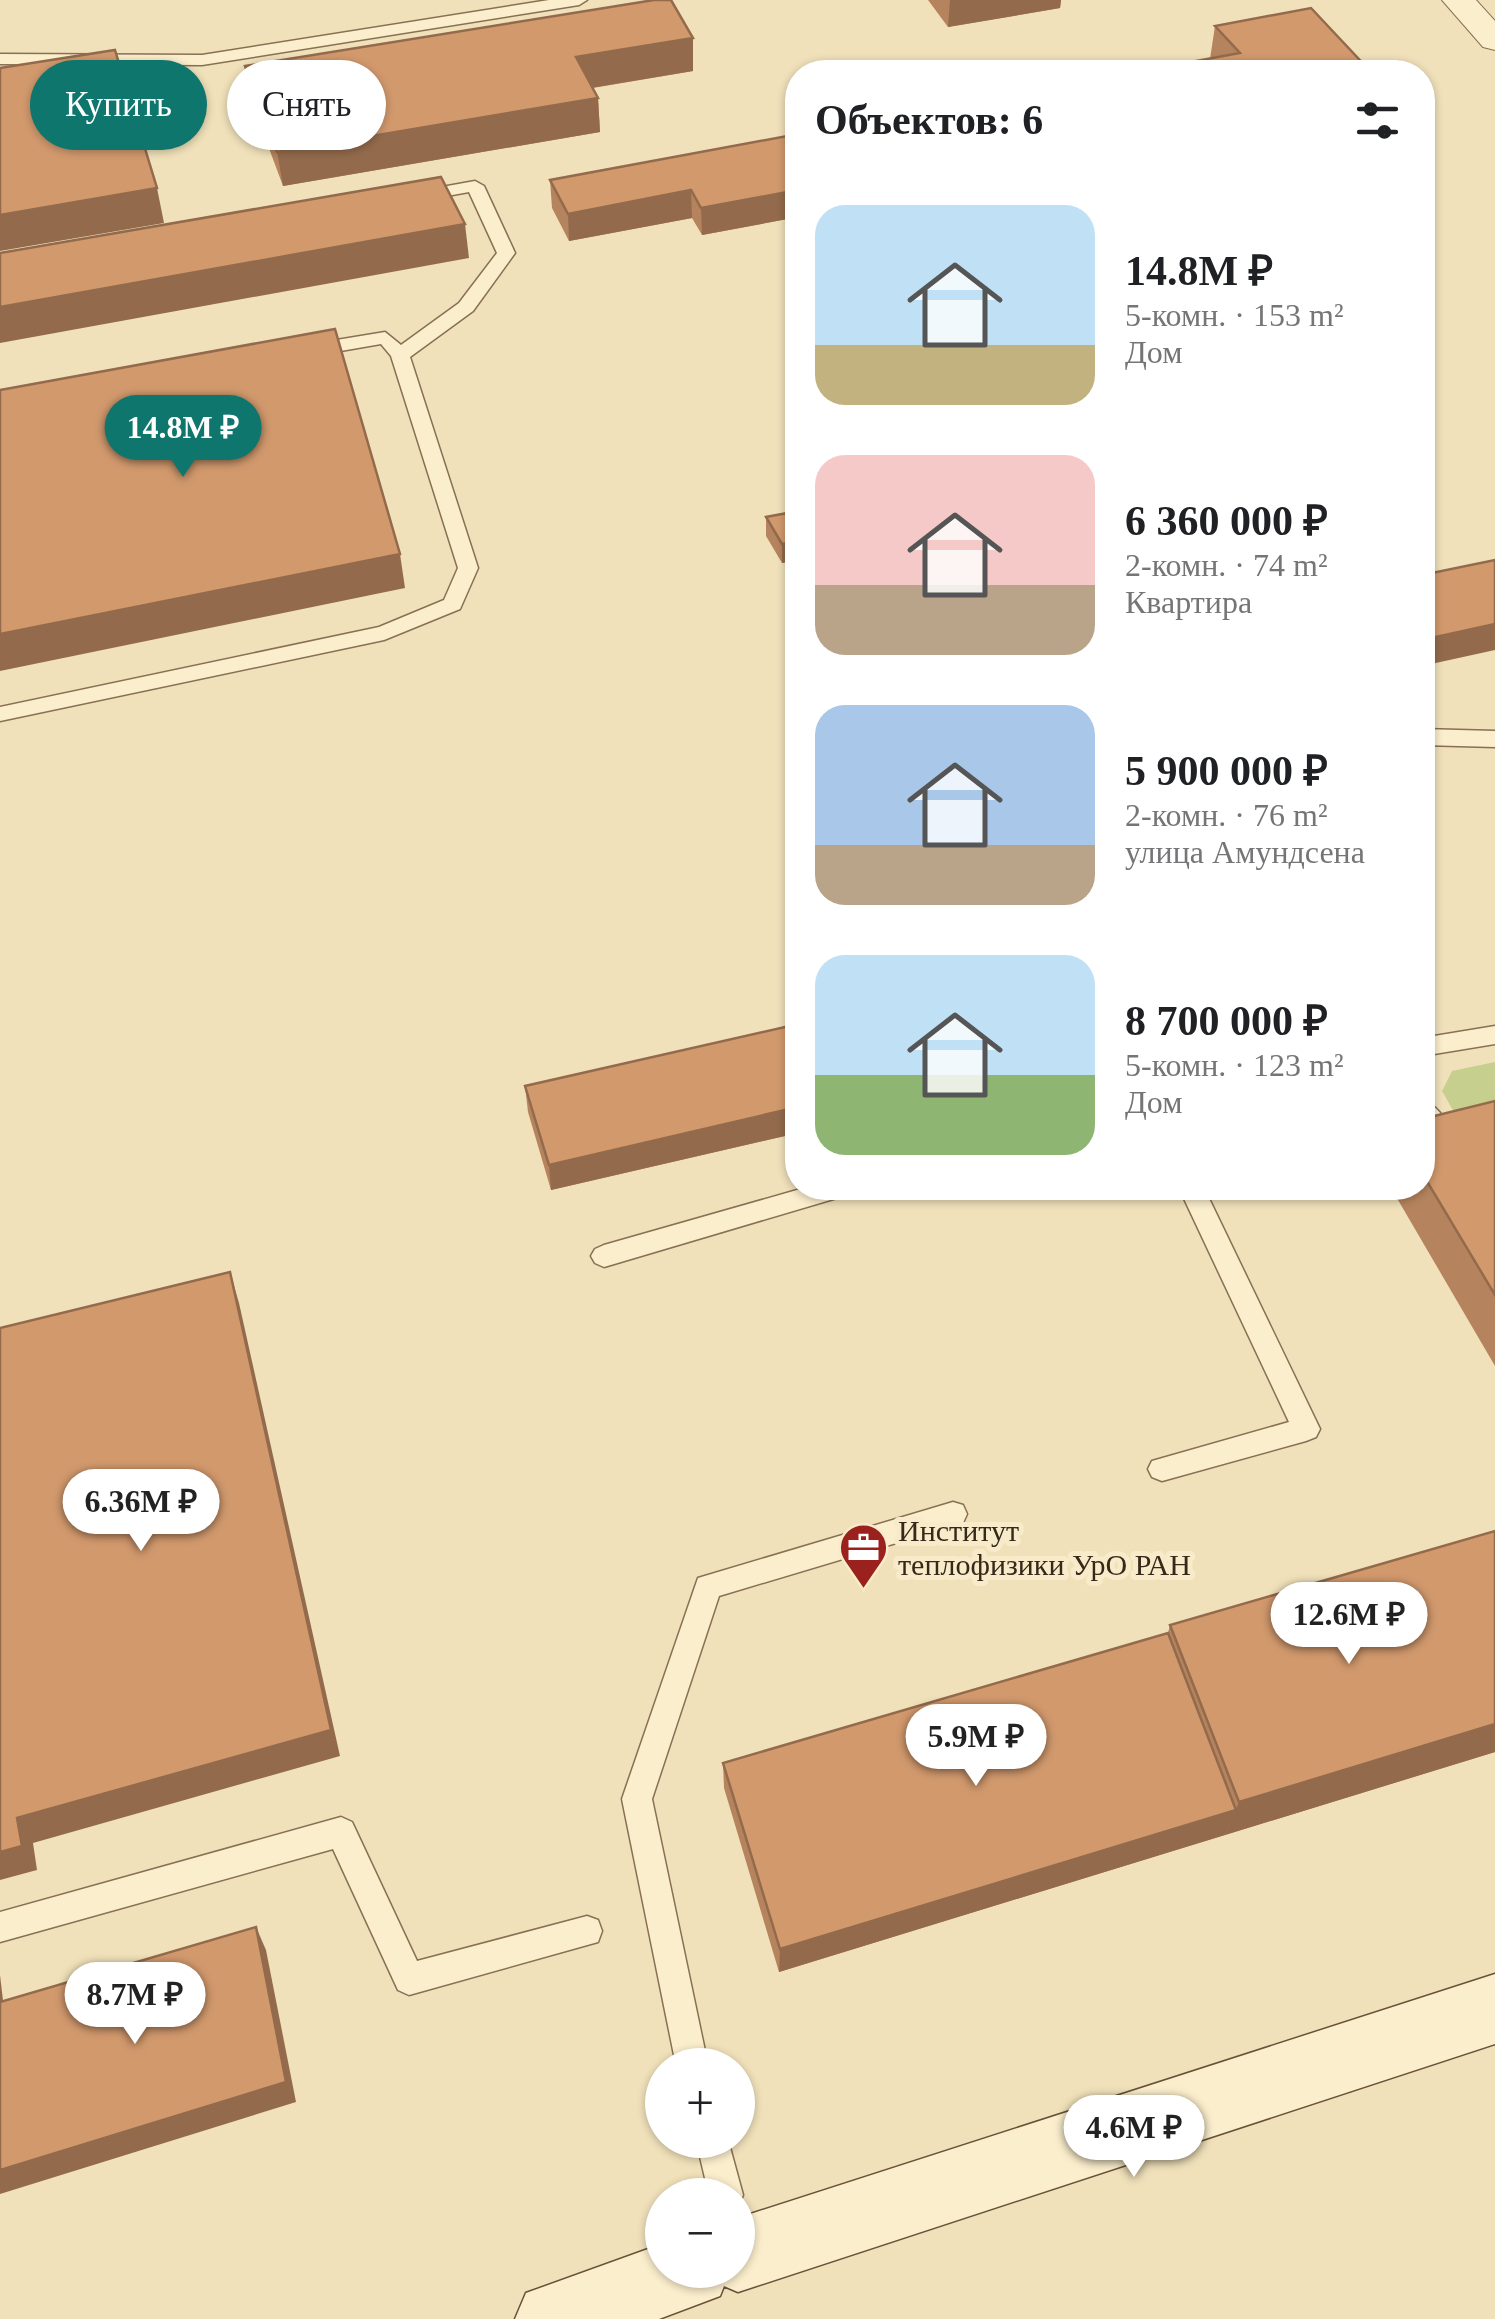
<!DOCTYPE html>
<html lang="ru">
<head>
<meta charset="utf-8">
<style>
  body { margin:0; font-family:"Times New Roman",serif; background:#f6f6f6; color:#202124; height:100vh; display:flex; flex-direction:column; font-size:38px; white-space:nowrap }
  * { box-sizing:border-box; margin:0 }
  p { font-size:32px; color:#757577 }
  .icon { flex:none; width:55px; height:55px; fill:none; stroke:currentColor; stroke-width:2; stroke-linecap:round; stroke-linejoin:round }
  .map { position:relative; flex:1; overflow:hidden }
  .sheet { position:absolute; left:785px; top:60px; width:650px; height:1140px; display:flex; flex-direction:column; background:#fff; border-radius:40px; box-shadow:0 2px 8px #0004 }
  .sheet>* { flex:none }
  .banner { position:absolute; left:30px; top:60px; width:605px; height:90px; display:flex; gap:20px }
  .controls { position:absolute; left:645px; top:2048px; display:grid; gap:20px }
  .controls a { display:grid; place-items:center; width:110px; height:110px; border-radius:50%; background:#fff; box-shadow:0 2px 8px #0004; font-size:50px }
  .price { position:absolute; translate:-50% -85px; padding:0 22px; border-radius:35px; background:#fff; color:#222; font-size:32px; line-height:65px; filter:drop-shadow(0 2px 5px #0008) }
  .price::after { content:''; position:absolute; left:50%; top:60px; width:30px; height:22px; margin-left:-15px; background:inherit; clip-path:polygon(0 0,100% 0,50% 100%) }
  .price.active { background:#0f766e; color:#fff }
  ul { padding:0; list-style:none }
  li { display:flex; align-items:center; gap:30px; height:250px; padding:0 30px }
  li span { display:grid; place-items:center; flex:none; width:280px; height:200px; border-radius:30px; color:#555 }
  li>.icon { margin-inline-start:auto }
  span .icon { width:120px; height:120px; fill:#fffc; stroke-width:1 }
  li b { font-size:42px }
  h2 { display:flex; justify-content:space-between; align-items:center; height:120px; padding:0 30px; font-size:42px }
  .tag { padding:0 35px; border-radius:45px; background:#fff; box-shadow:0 2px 8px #0004; font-size:35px; line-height:90px }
  .tag.active { background:#0f766e; color:#fff }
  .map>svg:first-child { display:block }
  .green { fill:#c6cf8e }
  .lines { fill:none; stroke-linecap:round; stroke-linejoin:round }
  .lane-casing { stroke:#887053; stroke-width:3 }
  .street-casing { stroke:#887053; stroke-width:2 }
  .secondary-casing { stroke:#695137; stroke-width:3 }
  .lane { fill:#fbeecd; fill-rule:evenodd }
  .street { fill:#fbeecd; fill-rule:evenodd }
  .secondary { fill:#fbeecd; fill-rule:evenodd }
  .wall { fill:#b5845e }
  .shaded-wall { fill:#936b4c }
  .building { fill:#d2996d; stroke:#936b4c; stroke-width:2.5 }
  .labels { text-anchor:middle; stroke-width:10; stroke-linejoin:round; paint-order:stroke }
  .poi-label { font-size:30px; fill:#36281a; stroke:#f8ebca; text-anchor:start }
</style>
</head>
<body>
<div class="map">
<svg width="1495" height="2319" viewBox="0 0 1495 2319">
  <rect width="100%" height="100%" fill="#f0e1ba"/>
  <polygon class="green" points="1495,1062 1495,1139 1473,1145 1442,1091 1452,1071"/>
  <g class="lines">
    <defs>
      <g id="lane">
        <polygon points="549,0 587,0 579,5 202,65 0,64 0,54 202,55"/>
        <polygon points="475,181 484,186 515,253 473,311 410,357 478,568 460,609 384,640 0,721 0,707 379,627 444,600 458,568 391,356 381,344 306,357 297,351 306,345 385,332 401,345 459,303 497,253 469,192 414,202 405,197 414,192"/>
        <polygon points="1422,729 1495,731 1495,747 1422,745"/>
        <polygon points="1495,1026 1495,1044 1422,1056 1422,1038"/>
        <path d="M1422,1099C1439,1105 1453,1131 1461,1146L1458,1153H1440L1422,1129Z"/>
        <polygon points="804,1188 850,1188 846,1195 837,1198 604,1267 595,1263 591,1256 595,1249 604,1245"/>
        <polygon points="1179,1188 1204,1188 1320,1429 1316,1437 1306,1441 1162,1481 1152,1477 1148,1469 1152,1461 1289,1422"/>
        <polygon points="953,1502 963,1505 967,1514 963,1523 719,1596 652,1799 708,2065 676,2065 622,1799 698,1578"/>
        <polygon points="341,1817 352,1822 417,1961 587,1916 598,1920 602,1931 598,1942 409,1995 398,1990 333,1849 0,1942 0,1912"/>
        <polygon points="696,2140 728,2140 743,2195 738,2207 738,2195 709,2195"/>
      </g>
      <polygon id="street" points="1442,0 1476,0 1495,21 1495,50 1483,47"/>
      <polygon id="secondary" points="1495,1974 1495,2044 738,2292 724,2286 720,2296 659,2319 515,2319 526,2293 662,2244 662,2270 738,2270 738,2218"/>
    </defs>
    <use href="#lane" class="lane-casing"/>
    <use href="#street" class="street-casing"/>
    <use href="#secondary" class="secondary-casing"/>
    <use href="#lane" class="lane"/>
    <use href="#street" class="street"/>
    <use href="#secondary" class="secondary"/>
  </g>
  <g class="wall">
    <polygon points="928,0 1061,0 1060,8 948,27"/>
    <polygon points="1215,26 1371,72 1210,59"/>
    <polygon points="245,66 693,71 593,88 598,98 600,132 283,186 251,100"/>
    <polygon points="798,134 798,217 702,235 692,218 569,241 552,208 550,180"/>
    <polygon points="798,511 798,560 782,563 766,536 766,517"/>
    <polygon points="798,1024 798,1133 551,1190 528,1112 525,1086"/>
    <polygon points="1495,1101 1495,1366 1391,1188 1422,1188 1422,1119"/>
    <polygon points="1170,1625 1495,1752 779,1972 724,1788 723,1763 1168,1633"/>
  </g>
  <g class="shaded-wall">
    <polygon points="950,0 1061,0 1060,8 948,27"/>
    <polygon points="693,38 693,71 578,90 576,57"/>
    <polygon points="598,98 600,132 283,186 277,152"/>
    <polygon points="157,188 164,223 0,251 0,215"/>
    <polygon points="691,190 692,218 569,241 568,214"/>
    <polygon points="798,190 798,217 702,235 701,208"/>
    <polygon points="465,224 469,258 0,343 0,307"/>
    <polygon points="1429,286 1422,312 1422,287"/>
    <polygon points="798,541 798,560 782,563 782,544"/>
    <polygon points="400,554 405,588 0,671 0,634"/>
    <polygon points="1495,624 1495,650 1422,666 1422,640"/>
    <polygon points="1431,918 1422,944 1422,920"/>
    <polygon points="798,1107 798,1133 551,1190 549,1165"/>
    <polygon points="230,1272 239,1303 340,1756 33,1843 37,1870 0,1880 0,1852"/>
    <polygon points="1495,1724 1495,1752 1225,1835 1239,1802"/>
    <polygon points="1236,1810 1225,1835 779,1972 780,1949"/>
    <polygon points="256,1927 266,1950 296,2102 0,2194 0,2170"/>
    <polygon points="0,1975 6,2026 0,2018"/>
  </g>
  <g class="building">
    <polygon points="654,0 671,0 693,38 576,57 598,98 277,152 245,66"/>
    <polygon points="1311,8 1371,72 1136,72 1240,53 1215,26"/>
    <polygon points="115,50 157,188 0,215 0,68"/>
    <polygon points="798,134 798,190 701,208 691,190 568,214 550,180"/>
    <polygon points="441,177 465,224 0,307 0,253"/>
    <polygon points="1422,277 1429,286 1422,287"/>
    <polygon points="335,329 400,554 0,634 0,390"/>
    <polygon points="798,511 798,541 782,544 766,517"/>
    <polygon points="1495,560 1495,624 1422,640 1422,575"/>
    <polygon points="1422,906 1431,918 1422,920"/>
    <polygon points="798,1024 798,1107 549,1165 525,1086"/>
    <polygon points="1495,1101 1495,1295 1422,1173 1422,1119"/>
    <polygon points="230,1272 331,1730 17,1818 22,1846 0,1852 0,1328"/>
    <polygon points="1495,1531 1495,1724 1239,1802 1170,1625"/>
    <polygon points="1168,1633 1236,1810 780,1949 723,1763"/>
    <polygon points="256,1927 286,2082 0,2170 0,2002"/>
  </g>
  <defs>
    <symbol id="office-pin" viewBox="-11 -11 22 30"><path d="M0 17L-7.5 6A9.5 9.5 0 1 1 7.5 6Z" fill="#9b211f" stroke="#f8ebca"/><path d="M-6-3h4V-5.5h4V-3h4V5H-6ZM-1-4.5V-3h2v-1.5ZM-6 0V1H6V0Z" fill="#fff"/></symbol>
  </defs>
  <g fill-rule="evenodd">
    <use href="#office-pin" x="836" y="1520" width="55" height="75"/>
  </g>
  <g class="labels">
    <g class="poi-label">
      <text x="898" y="1541">Институт<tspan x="898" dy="34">теплофизики УрО РАН</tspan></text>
    </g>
  </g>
</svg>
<div class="controls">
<a>+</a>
<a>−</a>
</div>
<b class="price active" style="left:183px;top:480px">14.8M ₽</b>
<b class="price" style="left:141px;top:1554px">6.36M ₽</b>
<b class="price" style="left:1349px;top:1667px">12.6M ₽</b>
<b class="price" style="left:976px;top:1789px">5.9M ₽</b>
<b class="price" style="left:135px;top:2047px">8.7M ₽</b>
<b class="price" style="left:1134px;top:2180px">4.6M ₽</b>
<div class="banner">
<a class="tag active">Купить</a>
<a class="tag">Снять</a>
</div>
<section class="sheet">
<h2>Объектов: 6<svg class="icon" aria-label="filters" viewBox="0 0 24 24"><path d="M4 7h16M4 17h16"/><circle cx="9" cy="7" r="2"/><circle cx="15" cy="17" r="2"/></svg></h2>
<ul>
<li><span style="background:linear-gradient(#bfe0f5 70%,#c2b280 0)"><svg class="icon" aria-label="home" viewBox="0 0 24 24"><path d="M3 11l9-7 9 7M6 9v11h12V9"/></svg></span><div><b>14.8M ₽</b><p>5-комн. · 153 m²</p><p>Дом</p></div></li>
<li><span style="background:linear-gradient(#f6c9c9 65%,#b9a48a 0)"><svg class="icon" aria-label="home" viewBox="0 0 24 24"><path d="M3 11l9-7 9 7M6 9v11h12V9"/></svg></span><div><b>6 360 000 ₽</b><p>2-комн. · 74 m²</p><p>Квартира</p></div></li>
<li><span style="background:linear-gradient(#a9c7e8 70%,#b9a48a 0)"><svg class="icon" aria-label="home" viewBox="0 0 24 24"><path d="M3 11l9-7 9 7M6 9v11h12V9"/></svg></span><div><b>5 900 000 ₽</b><p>2-комн. · 76 m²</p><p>улица Амундсена</p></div></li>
<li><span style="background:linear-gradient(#bfe0f5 60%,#8fb573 0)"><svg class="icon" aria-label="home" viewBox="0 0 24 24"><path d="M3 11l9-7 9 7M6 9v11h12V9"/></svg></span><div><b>8 700 000 ₽</b><p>5-комн. · 123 m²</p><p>Дом</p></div></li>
</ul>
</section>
</div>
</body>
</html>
